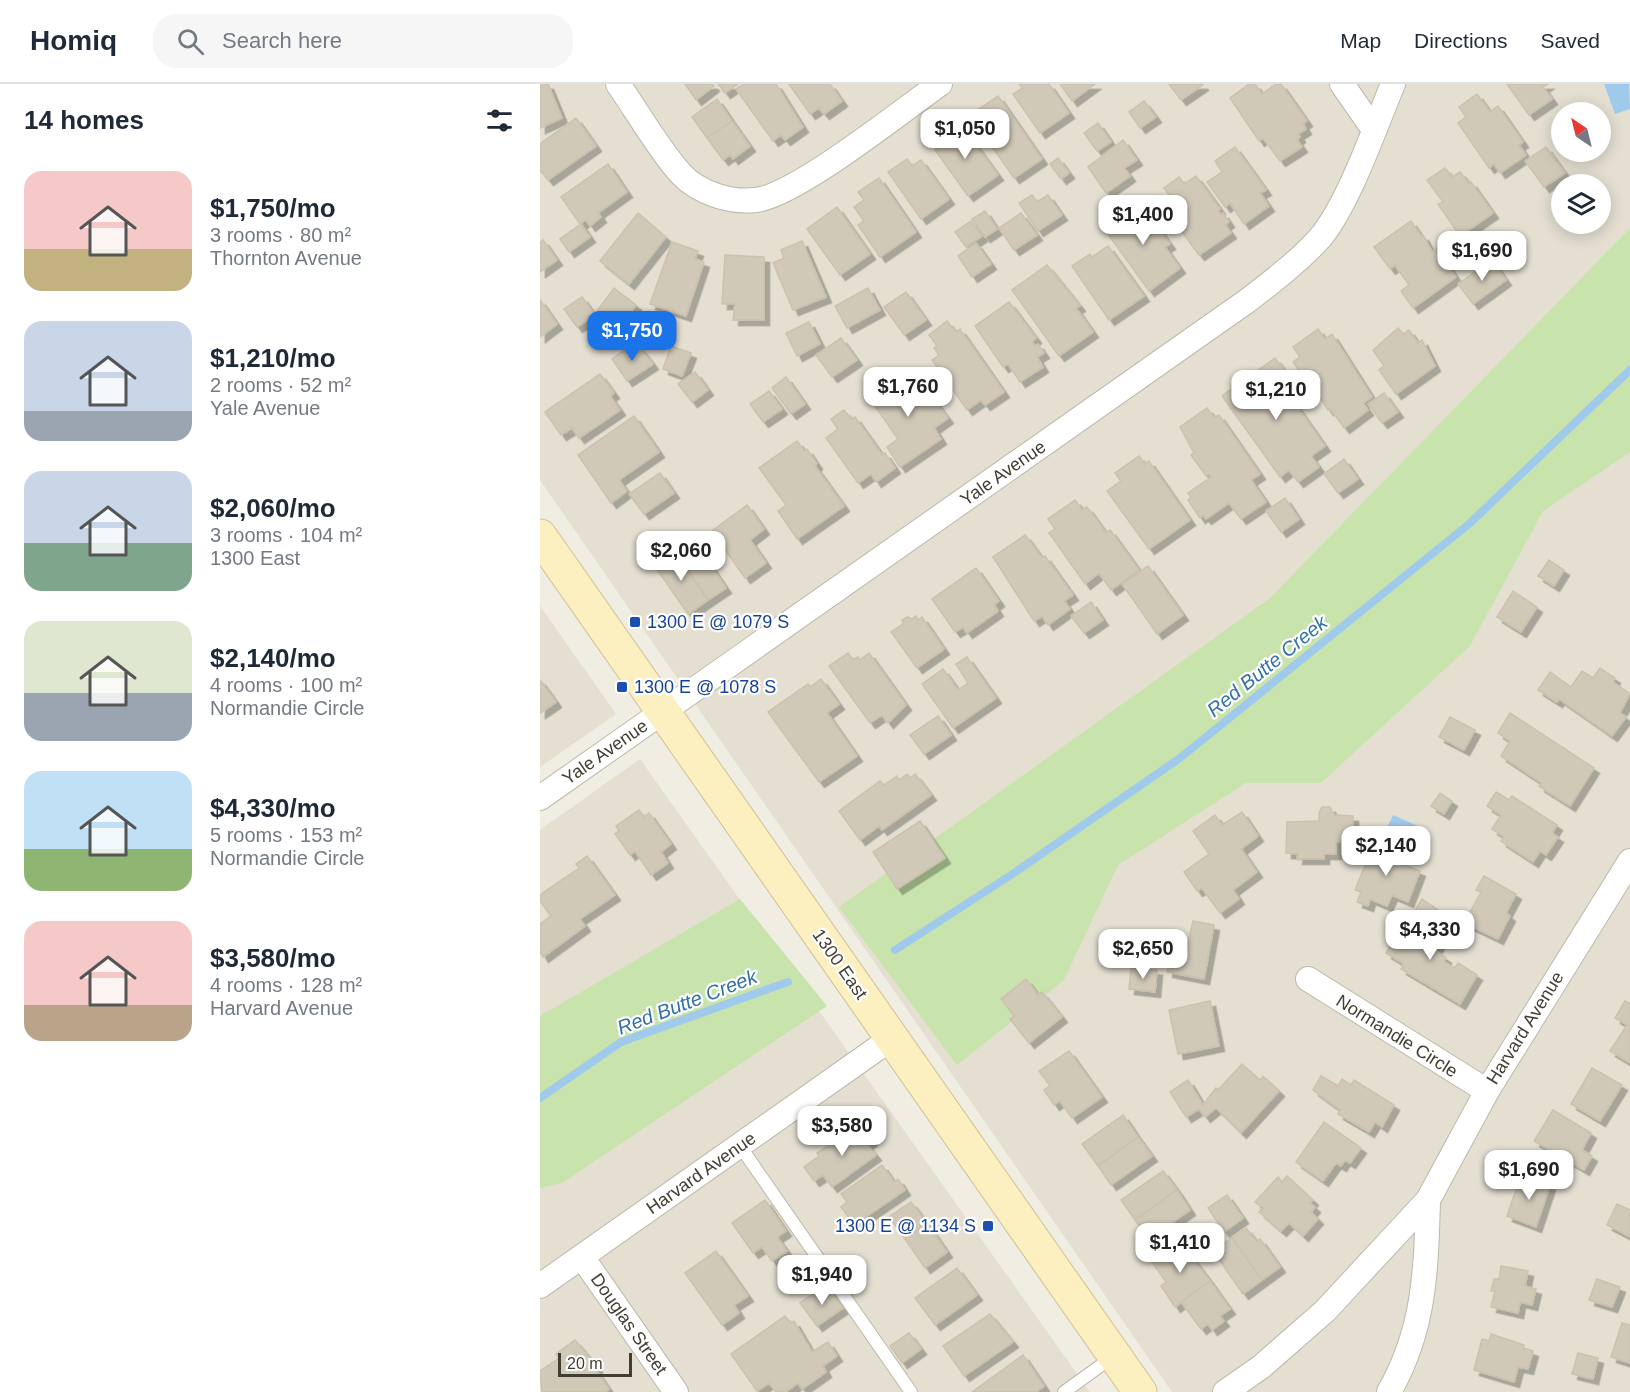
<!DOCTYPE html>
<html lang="en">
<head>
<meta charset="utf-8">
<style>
  body { margin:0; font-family:Arial,sans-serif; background:#f6f6f7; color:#1f2937; height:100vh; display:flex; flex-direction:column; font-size:22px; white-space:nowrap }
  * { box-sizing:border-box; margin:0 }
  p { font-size:20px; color:#747a83 }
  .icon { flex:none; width:33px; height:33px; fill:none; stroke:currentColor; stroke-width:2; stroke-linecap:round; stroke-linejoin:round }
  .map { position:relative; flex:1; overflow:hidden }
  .details { display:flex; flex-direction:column; background:#fff; width:540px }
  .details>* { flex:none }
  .needle { width:39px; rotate:325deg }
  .tools { position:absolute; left:1011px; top:18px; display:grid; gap:12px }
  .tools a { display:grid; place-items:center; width:60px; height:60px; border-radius:50%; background:#fff; box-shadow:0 3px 15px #0003; font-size:30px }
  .scale { position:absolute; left:18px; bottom:15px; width:74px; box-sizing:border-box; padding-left:6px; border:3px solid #423d33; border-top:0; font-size:16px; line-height:21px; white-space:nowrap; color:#423d33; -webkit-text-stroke:4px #fff; paint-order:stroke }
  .price { position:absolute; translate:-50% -51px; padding:0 14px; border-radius:12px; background:#fff; color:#222; font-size:20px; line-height:39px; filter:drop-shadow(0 2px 3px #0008) }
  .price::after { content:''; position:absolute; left:50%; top:36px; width:18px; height:14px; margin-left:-9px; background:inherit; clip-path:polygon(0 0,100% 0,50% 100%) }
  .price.active { background:#1a73e8; color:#fff }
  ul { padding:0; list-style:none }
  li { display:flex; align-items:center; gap:18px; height:150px; padding:0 24px }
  li span { display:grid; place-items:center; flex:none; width:168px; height:120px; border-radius:18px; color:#555 }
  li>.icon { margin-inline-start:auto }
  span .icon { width:72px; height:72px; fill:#fffc; stroke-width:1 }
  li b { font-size:26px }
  h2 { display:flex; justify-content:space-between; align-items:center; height:72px; padding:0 24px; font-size:26px }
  header { display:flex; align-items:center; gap:36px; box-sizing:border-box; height:84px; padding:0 30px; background:#fff; border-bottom:2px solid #e0e1e3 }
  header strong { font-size:28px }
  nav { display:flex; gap:33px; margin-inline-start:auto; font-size:21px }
  .search { width:420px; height:54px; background:#f6f6f7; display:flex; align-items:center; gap:15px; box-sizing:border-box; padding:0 21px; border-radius:24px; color:#747a83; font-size:22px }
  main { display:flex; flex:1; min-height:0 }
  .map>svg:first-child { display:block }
  .residential { fill:#e4dfd1; fill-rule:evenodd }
  .green { fill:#c8e4ac }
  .water { fill:#a0caec }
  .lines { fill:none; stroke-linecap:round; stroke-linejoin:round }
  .stream { stroke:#a0caec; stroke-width:8 }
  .building { fill:#d1c9b8; stroke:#ccc1ac; stroke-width:1.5; filter:url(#shadow) }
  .lane-casing { stroke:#beb8a9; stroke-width:14 }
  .street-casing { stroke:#beb8a9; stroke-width:26 }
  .secondary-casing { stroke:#cfc194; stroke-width:35 }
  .lane { stroke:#fff; stroke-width:12 }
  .street { stroke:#fff; stroke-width:24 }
  .secondary { stroke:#fcf0c1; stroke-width:33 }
  .transit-dot { fill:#1a4fb4; stroke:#fff; stroke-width:2 }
  .labels { text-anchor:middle; stroke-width:4.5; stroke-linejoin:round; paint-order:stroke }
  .street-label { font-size:18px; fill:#423d33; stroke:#fff }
  .transit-label { font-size:18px; fill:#164399; stroke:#fff; text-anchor:start }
  .water-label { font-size:20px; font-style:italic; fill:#3271a8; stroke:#fff }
</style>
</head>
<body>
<header>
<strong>Homiq</strong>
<div class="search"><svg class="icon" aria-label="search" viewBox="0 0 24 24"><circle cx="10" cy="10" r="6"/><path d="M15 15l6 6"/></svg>Search here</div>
<nav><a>Map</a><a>Directions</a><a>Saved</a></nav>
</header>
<main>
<section class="details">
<h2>14 homes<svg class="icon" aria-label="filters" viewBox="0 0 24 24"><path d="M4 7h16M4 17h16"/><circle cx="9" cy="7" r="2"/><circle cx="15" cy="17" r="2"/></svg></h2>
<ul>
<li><span style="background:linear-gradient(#f6c9c9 65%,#c2b280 0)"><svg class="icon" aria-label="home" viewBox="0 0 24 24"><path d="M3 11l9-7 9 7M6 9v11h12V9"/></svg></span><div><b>$1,750/mo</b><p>3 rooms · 80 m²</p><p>Thornton Avenue</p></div></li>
<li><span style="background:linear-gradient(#c9d6e8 75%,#9aa5b1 0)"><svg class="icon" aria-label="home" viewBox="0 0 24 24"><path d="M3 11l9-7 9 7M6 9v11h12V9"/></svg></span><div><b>$1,210/mo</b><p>2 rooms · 52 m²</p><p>Yale Avenue</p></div></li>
<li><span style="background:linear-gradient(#c9d6e8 60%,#7fa58c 0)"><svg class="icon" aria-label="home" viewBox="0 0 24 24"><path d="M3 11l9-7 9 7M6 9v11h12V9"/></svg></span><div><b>$2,060/mo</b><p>3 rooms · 104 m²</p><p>1300 East</p></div></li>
<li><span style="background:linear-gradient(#dfe7d0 60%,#9aa5b1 0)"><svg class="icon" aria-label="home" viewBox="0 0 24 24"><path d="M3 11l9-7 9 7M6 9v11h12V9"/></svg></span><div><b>$2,140/mo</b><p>4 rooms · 100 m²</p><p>Normandie Circle</p></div></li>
<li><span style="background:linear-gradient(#bfe0f5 65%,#8fb573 0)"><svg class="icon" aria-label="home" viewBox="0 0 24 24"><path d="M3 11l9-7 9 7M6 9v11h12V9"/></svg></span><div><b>$4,330/mo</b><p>5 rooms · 153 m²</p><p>Normandie Circle</p></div></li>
<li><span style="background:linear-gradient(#f6c9c9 70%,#b9a48a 0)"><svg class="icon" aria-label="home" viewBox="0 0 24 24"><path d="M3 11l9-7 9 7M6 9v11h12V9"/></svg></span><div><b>$3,580/mo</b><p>4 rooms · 128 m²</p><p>Harvard Avenue</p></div></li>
</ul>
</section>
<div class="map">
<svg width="1090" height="1308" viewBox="0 0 1090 1308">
  <defs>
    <filter id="shadow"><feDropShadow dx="5.5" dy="5.5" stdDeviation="0" flood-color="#0004"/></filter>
  </defs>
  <rect width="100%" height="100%" fill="#f0ede2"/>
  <g class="residential">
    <path d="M0,0H1090V1308H632L0,396ZM1022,28H1060V68H1022ZM1022,100H1060V140H1022Z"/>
    <polygon points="0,522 76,630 0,683"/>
    <polygon points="100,675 550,1308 0,1308 0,746"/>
  </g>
  <g class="green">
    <polygon points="1090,144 1090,368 1003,427 930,562 781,699 706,699 578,781 524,896 417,981 299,823 729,515"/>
    <polygon points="200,815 287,922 22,1099 0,1104 0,932"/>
  </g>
  <g class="water">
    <polygon points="1064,0 1089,0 1090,25 1075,30"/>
    <polygon points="853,731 887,746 880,761 846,746"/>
  </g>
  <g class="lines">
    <g class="stream">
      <polyline points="355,866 474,789 640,674 929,440 1090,286"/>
      <polyline points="0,1014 81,958 248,898"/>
    </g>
  </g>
  <g class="building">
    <polygon points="0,0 8,0 22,34 0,44"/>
    <polygon points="145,0 172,0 174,2 156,16"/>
    <polygon points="178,0 198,0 185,9"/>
    <polygon points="204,0 236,0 263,43 245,56 241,51 233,57 196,5"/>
    <polygon points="249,0 290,0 302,17 284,30 279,24 270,30"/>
    <polygon points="479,0 509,0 529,29 500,49 473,10 483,4"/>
    <polygon points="520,0 555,0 532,17"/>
    <polygon points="629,0 662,0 663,1 641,16"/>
    <polygon points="709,0 715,0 722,10 736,0 741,0 767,37 763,40 766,45 758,50 760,53 757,56 762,63 740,77 723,54 719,57 690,14"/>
    <polygon points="967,0 1008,0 1003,3 1012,15 989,31"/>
    <polygon points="937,10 950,28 958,22 983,58 979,61 986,71 960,89 954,80 949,84 918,39 926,33 919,23"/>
    <polygon points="458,12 502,75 474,94 430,31"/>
    <polygon points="177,15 192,37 167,54 152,33"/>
    <polygon points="604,17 616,33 600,44 589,28"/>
    <polygon points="36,34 56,62 8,96 0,86 0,60"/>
    <polygon points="192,37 210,62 193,75 190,71 183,76 167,54"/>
    <polygon points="419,38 458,91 428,112 395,66 406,58 401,50"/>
    <polygon points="558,39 571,58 557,67 544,49"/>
    <polygon points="583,56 597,76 584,84 590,92 566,109 548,83"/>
    <polygon points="695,63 726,106 720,109 729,122 704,140 690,119 685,123 667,98 682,88 675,77"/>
    <polygon points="1006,63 1025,89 1004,103 985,77"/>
    <polygon points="518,74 529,89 521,95 510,80"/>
    <polygon points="367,75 372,82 381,76 409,115 381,135 348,88"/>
    <polygon points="68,80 87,108 58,129 61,133 50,142 46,136 40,140 21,113"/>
    <polygon points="905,84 912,93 920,88 929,100 931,98 953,129 920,152 898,120 903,118 887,96"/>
    <polygon points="656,92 680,125 678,126 681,131 683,129 689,138 685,141 691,149 659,171 620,118 629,111 624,104 639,93 644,100"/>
    <polygon points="339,94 376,148 340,173 318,141 324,137 314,123 324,116 318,108"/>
    <polygon points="492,111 497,118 508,111 522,131 498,147 479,119"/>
    <polygon points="591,122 594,127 603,122 630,160 625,163 640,184 609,207 565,146 580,136 577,132"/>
    <polygon points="297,123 330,170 300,191 267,145"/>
    <polygon points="445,127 457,145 445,153 432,135"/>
    <polygon points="98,129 126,153 89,200 60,177"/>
    <polygon points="481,129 497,151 474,166 459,144"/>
    <polygon points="431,137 442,152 426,163 415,148"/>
    <polygon points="871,137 881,152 883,151 892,168 900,162 910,175 906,178 916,193 873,224 861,207 869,201 855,181 850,185 834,163"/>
    <polygon points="41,140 50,153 29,168 20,155"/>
    <polygon points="3,156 17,176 0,188 0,159"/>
    <polygon points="262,157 286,213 253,226 233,179 244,174 241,166"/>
    <polygon points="132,158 158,167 155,175 164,178 146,232 110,220"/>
    <polygon points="436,159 451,180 432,193 418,172"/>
    <polygon points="568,162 604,212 569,236 532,182 550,170 552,173"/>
    <polygon points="185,171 224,173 224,236 193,236 195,220 182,220"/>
    <polygon points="952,176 966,196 933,220 918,200"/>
    <polygon points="507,181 540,222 536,224 553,248 519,272 472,206"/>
    <polygon points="74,204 96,221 80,243 57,227"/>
    <polygon points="328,204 340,226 307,244 295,222"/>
    <polygon points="366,208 386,236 364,251 344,223"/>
    <polygon points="42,213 55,231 37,243 24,225"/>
    <polygon points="0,216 17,240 0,253"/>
    <polygon points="469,218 496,254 492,258 495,262 498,260 504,269 497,273 503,283 480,298 468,280 463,283 435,242"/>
    <polygon points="407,237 416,248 420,245 464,308 445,321 441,316 427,326 392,276 399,271 394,264 397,262 389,251"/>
    <polygon points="269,238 280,260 257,272 246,249"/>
    <polygon points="858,244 863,250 869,246 878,259 882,256 895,282 856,310 839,286 844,282 833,266"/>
    <polygon points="778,245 785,255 792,250 832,313 823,319 828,326 804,344 790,324 788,326 769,295 766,297 753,278 760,273 753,263"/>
    <polygon points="301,254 317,276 292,293 276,271"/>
    <polygon points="96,258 113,280 87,297 72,275"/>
    <polygon points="131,262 151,269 142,292 123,285"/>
    <polygon points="735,274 751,295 742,301 785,362 771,372 779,383 758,398 749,386 740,393 682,312"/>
    <polygon points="155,288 168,306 152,318 138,300"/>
    <polygon points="361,288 384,320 393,314 408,334 394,344 401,355 360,383 347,363 358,355 328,312"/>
    <polygon points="60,290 74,309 70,312 80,326 39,354 32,344 21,351 5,328"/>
    <polygon points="246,293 265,320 251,330 232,304"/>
    <polygon points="229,307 242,325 223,338 210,320"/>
    <polygon points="844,309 858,328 842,339 828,320"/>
    <polygon points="667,324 674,334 679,331 720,390 711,396 726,418 701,435 689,419 666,435 663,431 660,434 648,416 651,414 648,409 671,393 669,390 666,392 651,371 654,369 640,343"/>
    <polygon points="304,326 312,336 315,333 342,371 345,369 355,384 336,398 331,390 318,399 286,354 298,345 291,335"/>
    <polygon points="94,332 119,368 79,396 87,407 71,419 38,371"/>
    <polygon points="257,357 264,367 267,365 277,380 275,382 304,422 257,455 238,427 246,421 219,384"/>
    <polygon points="599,372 605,380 609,377 650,436 609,465 567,407 581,397 575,389"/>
    <polygon points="804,375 818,395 798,409 784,390"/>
    <polygon points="120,389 134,409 104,430 89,410"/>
    <polygon points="745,414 759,435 741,448 726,427"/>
    <polygon points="535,416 542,426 547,423 566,449 570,446 599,486 571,506 559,489 545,500 509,449 515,445 508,435"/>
    <polygon points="207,421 224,445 210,456 226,479 205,494 172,447"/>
    <polygon points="485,451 502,474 505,472 533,511 524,517 530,525 508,541 502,532 494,537 453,473"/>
    <polygon points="157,461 186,504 168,516 139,474"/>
    <polygon points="133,466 168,516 148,530 113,480"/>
    <polygon points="1009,476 1024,486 1014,502 998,492"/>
    <polygon points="608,482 643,531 617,550 582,500"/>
    <polygon points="436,484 459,517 454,521 458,527 427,549 423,543 415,548 392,515"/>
    <polygon points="973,507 997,523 981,548 957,533"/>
    <polygon points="551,518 563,536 544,549 531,532"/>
    <polygon points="376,532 378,536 382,533 404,565 377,584 351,548 363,540 362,536 367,533 372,535"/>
    <polygon points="308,569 313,576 318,573 320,576 329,569 366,621 348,639 342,631 330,639 289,582"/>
    <polygon points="427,573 456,614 413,644 382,600 403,585 418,606 428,599 416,580"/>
    <polygon points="1060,584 1075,594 1073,598 1090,610 1080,629 1086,633 1072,652 1019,615 1017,618 998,606 1010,588 1031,603 1042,587 1053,594"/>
    <polygon points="281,595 299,620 287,629 317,672 279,698 228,628 268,600 270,603"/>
    <polygon points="0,596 16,618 0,629"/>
    <polygon points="970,629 1054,684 1030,722 999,702 1002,699 961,672 970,657 958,649"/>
    <polygon points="398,632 411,651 384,670 370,651"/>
    <polygon points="910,633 935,646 924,666 899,653"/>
    <polygon points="367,690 370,694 375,690 391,711 342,746 339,742 320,756 299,727 340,697 344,701 357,692 359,696"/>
    <polygon points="956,708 969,716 972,712 1017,741 1012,749 1018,753 1006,771 1000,767 993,778 961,757 964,753 952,745 961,731 947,722"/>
    <polygon points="900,709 912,717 904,730 891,722"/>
    <polygon points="782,723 790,723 794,731 813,732 813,758 796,758 796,770 784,770 784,775 757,775 758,770 746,769 747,738 779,737 779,729"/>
    <polygon points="99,726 104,733 109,729 131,760 121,768 128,779 111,791 95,767 90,771 75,750 79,747 76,742"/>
    <polygon points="702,728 718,752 701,765 717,788 693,806 699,815 680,829 662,804 657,807 644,788 669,770 653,747 675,731 682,741"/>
    <polygon points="380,737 405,774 357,805 333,768"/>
    <polygon points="835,757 864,769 859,779 880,787 868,818 852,811 847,822 830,815 828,822 817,818 821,808 815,806"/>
    <polygon points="47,772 75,811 40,835 45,842 3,873 0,868 0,840 11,832 0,817 0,811 39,784 36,780"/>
    <polygon points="944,792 976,810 966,829 970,832 958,855 924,839 941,808 936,806"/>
    <polygon points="882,815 898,826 890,837 875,826"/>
    <polygon points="868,833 903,854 895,866 906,874 904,878 915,884 918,879 937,891 920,920 861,885 864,880 846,869"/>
    <polygon points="653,837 674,841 664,895 627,888 630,874 622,873 626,854 648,859"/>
    <polygon points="591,884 617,886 615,908 589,905"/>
    <polygon points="486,895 498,911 502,908 522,933 489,959 470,935 474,932 461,915"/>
    <polygon points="670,917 679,962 638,970 629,926"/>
    <polygon points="1085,917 1090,920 1090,979 1070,967 1087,941 1075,934"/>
    <polygon points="529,967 562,1013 532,1034 520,1017 514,1021 504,1006 510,1002 499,987"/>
    <polygon points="702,980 720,996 723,992 739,1007 701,1049 676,1024 665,1033 659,1025 646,1033 630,1008 648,996 663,1021 676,1004 678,1006"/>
    <polygon points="1052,984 1082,1001 1060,1037 1031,1020"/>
    <polygon points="781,992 798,1002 802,995 811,1001 814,996 854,1021 842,1043 835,1038 829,1048 798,1030 800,1026 773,1006"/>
    <polygon points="1013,1026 1051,1049 1042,1066 1052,1072 1044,1086 994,1057"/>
    <polygon points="583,1031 598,1053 558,1082 542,1060"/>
    <polygon points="784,1038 821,1064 810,1079 805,1076 801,1082 796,1079 783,1097 756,1078"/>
    <polygon points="322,1040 332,1056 327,1060 336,1071 292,1103 283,1091 274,1097 264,1083 279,1072 277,1069"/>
    <polygon points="598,1053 612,1072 571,1101 558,1082"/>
    <polygon points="342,1081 354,1098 358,1095 365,1106 314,1141 301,1123 307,1118 301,1110"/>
    <polygon points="623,1087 637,1106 595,1136 581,1116"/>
    <polygon points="981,1091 1010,1101 996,1143 967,1132"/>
    <polygon points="747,1092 773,1116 770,1119 775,1123 771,1128 778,1135 763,1152 749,1139 741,1147 719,1128 723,1124 715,1118 738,1093 742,1098"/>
    <polygon points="637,1106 650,1126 609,1155 595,1136"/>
    <polygon points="687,1111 703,1134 684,1148 668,1124"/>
    <polygon points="225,1116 246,1147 237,1153 247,1167 232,1177 222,1163 213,1169 192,1139"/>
    <polygon points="371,1118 387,1139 365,1155 349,1133"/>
    <polygon points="1077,1120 1090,1126 1090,1153 1067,1141"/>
    <polygon points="387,1139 407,1168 385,1184 365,1155"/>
    <polygon points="706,1144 717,1158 720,1155 740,1183 722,1196 692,1154"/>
    <polygon points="692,1154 722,1196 703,1210 673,1167"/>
    <polygon points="641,1158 670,1197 635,1223 621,1202 626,1198 612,1178"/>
    <polygon points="176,1167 208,1212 194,1221 199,1229 182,1241 145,1189"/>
    <polygon points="270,1169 283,1188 261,1204 247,1185"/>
    <polygon points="961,1182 988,1187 985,1202 996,1205 992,1221 980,1218 978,1229 951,1223 955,1207 951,1207 954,1195 959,1195"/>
    <polygon points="417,1184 437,1211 395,1241 375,1214"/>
    <polygon points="1057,1195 1080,1203 1072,1223 1049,1216"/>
    <polygon points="670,1197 690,1225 680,1232 684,1237 672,1246 668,1240 661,1245 641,1218"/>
    <polygon points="286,1201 303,1224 277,1242 260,1219"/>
    <polygon points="450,1230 473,1258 424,1292 403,1262"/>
    <polygon points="245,1232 251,1239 254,1237 272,1268 288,1258 297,1272 283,1282 286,1288 262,1305 258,1299 247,1307 236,1308 229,1299 217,1307 191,1270"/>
    <polygon points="1082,1239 1090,1241 1090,1279 1071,1273"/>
    <polygon points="369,1249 381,1265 362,1279 350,1262"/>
    <polygon points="951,1250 984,1261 983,1264 993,1267 988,1285 978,1283 974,1298 934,1286 942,1255 949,1257"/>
    <polygon points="35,1256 57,1283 55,1285 69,1305 65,1308 2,1308 0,1287 19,1274 16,1270"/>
    <polygon points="1038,1269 1058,1274 1053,1295 1032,1290"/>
    <polygon points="483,1271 504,1302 496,1308 432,1308"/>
  </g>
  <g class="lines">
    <defs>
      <g id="lane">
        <polyline points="200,1062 371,1308"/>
        <polyline points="524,1308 574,1272"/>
      </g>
      <g id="street">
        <path d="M78,0C97,27 119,66 141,90C159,109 190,119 216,116C257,111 361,27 400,0"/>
        <polyline points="802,0 834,46"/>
        <path d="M0,714L707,217C733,197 758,178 780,154C809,119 835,43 853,0"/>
        <polyline points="768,895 947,1007"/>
        <polyline points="42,1173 136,1308"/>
        <polyline points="0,1202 352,954"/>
        <polyline points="685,1308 721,1283 785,1227 888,1116 947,1007 1090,777"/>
        <path d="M849,1308C885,1245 886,1186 888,1116"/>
      </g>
      <polyline id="secondary" points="0,452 600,1308"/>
    </defs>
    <use href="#lane" class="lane-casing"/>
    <use href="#street" class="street-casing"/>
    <use href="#secondary" class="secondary-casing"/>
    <use href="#lane" class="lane"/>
    <use href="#street" class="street"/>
    <use href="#secondary" class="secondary"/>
  </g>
  <g class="transit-dot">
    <rect x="89" y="532" width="12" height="12" rx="3"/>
    <rect x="76" y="597" width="12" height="12" rx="3"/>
    <rect x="442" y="1136" width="12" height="12" rx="3"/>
  </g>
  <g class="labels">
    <g class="street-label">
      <text transform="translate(463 389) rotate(-35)" y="6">Yale Avenue</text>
      <text transform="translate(65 668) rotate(-35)" y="6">Yale Avenue</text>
      <text transform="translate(300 880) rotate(55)" y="6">1300 East</text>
      <text transform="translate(985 944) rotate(-58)" y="6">Harvard Avenue</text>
      <text transform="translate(857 952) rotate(32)" y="6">Normandie Circle</text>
      <text transform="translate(161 1089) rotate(-35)" y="6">Harvard Avenue</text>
      <text transform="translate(89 1240) rotate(55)" y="6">Douglas Street</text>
    </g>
    <g class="transit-label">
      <text x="107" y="544">1300 E @ 1079 S</text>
      <text x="94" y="609">1300 E @ 1078 S</text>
      <text x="436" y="1148" text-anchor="end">1300 E @ 1134 S</text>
    </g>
    <g class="water-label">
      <text transform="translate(727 582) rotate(-39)" y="7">Red Butte Creek</text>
      <text transform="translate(147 918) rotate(-21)" y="7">Red Butte Creek</text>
    </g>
  </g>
</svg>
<div class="tools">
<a><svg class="needle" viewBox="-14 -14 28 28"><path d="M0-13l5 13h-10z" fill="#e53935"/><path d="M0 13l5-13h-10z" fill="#747a83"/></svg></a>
<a><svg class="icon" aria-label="layers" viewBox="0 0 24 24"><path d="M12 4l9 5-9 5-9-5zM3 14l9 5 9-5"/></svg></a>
</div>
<div class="scale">20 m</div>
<b class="price" style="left:425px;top:76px">$1,050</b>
<b class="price" style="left:603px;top:162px">$1,400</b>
<b class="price" style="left:942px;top:198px">$1,690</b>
<b class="price active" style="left:92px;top:278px">$1,750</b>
<b class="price" style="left:368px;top:334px">$1,760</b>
<b class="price" style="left:736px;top:337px">$1,210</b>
<b class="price" style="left:141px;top:498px">$2,060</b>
<b class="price" style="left:846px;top:793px">$2,140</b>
<b class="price" style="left:890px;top:877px">$4,330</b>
<b class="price" style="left:603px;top:896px">$2,650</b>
<b class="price" style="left:302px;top:1073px">$3,580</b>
<b class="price" style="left:989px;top:1117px">$1,690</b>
<b class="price" style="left:640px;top:1190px">$1,410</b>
<b class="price" style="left:282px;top:1222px">$1,940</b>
</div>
</main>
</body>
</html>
